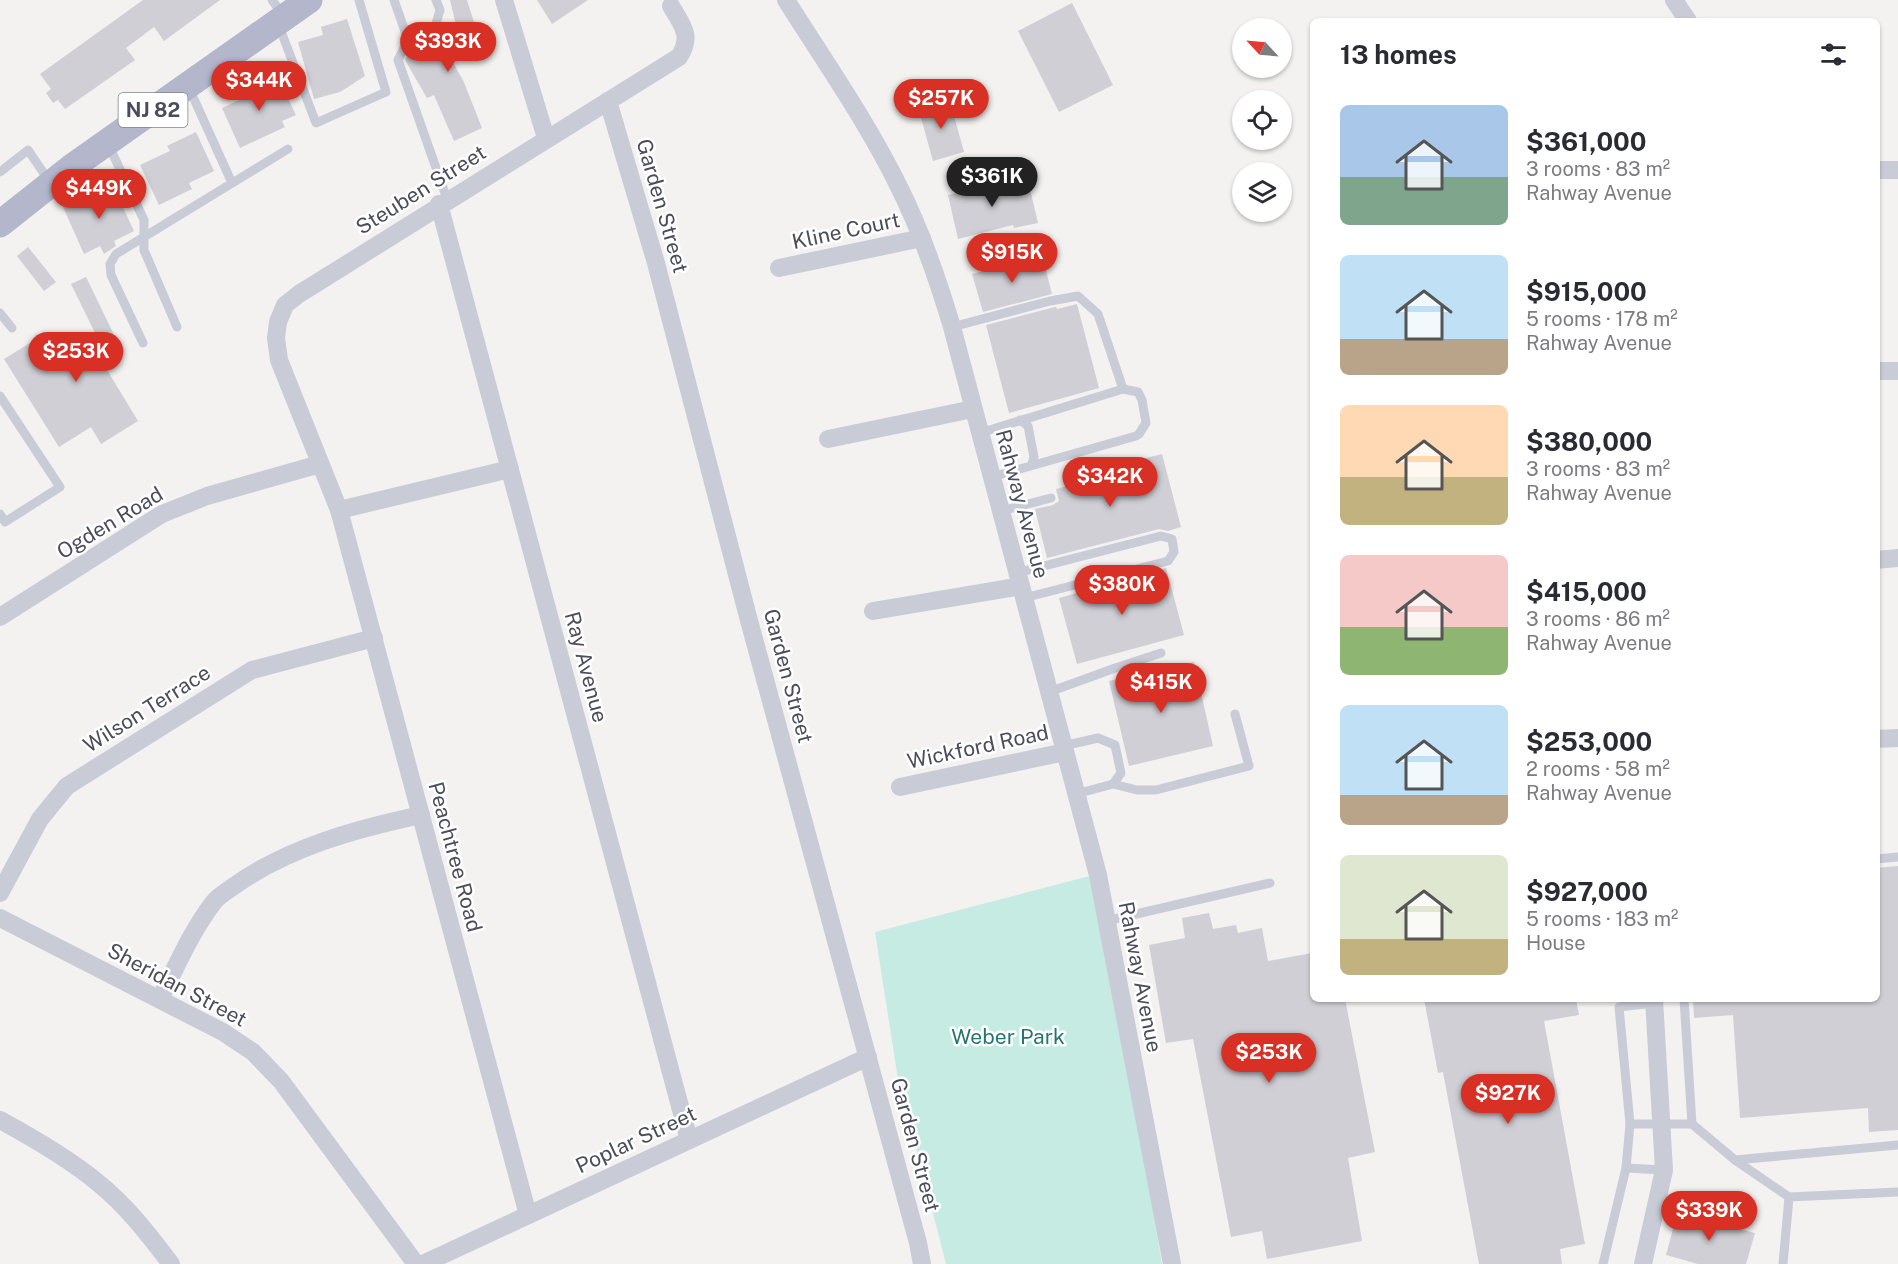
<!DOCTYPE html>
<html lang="en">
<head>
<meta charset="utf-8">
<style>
  body { margin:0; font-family:"Public Sans",sans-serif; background:#f2f2f3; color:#2b2b33; height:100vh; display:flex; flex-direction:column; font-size:22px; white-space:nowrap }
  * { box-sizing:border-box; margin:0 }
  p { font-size:20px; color:#7c7c81 }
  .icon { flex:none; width:33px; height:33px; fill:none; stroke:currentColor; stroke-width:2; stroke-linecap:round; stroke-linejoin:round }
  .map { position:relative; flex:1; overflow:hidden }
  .side { position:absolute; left:1310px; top:18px; width:570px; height:984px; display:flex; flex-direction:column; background:#fff; border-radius:9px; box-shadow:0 2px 4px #0004 }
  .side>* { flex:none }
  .needle { width:39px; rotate:296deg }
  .tools { position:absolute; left:1232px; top:18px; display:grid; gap:12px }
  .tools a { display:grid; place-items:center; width:60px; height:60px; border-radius:50%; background:#fff; box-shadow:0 2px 4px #0004; font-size:30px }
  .price { position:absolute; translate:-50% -51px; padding:0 14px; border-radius:21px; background:#d93025; color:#fff; font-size:20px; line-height:39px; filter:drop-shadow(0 2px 3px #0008) }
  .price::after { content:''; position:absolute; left:50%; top:36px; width:18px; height:14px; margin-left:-9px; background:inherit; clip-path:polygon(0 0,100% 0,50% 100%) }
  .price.current { background:#222; color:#fff }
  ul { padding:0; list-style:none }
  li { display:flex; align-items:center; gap:18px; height:150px; padding:0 30px }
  li span { display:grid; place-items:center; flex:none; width:168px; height:120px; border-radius:9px; color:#555 }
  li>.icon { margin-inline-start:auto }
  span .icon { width:72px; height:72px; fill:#fffc; stroke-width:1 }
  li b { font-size:26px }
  h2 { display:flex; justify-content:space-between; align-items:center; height:72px; padding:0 30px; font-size:26px }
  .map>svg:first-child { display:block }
  .green { fill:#c5ebe3 }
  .building { fill:#cfcfd5 }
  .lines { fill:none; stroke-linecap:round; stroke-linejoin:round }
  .lane { stroke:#c9cbd6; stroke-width:9 }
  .street { stroke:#c9cbd6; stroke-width:18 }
  .primary { stroke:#b4b6cc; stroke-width:27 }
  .labels { text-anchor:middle; stroke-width:5; stroke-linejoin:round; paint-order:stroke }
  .shield { fill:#fff; stroke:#81828d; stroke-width:1.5 }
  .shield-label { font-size:20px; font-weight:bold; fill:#4b4d5c }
  .street-label { font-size:21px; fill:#4b4d5c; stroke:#fff }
  .park-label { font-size:21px; fill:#22776e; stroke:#fff }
</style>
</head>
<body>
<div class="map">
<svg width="1898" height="1264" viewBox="0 0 1898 1264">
  <rect width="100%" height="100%" fill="#f3f2f1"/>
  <polygon class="green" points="1097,874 1162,1264 946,1264 897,1073 875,932"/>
  <g class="building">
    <polygon points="143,0 220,0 164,41 154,27 126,48 135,60 65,109 58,100 53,103 46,93 51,89 40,74"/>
    <polygon points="450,0 467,0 479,38 445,49 463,80 482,128 454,141 434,95 427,98 405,60 409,53 416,49 425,39 436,37 456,25"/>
    <polygon points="537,0 588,0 552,24"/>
    <polygon points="1072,3 1113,85 1059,112 1018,31"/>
    <polygon points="347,19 365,76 340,92 314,99 298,42 323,35 321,27"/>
    <polygon points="277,75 296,115 282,121 285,127 240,148 222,108 250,95 247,88"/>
    <polygon points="949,98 964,152 933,161 918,107"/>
    <polygon points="196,132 214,171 189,183 192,189 159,205 140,165 170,151 167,146"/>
    <polygon points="1017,178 1020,191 1030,189 1038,223 1014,228 1013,225 958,239 948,195"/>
    <polygon points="112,184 134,231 114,241 116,246 104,254 100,246 84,254 63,207"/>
    <polygon points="28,247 56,282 44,291 17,256"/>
    <polygon points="1042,255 1052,294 983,312 972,274"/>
    <polygon points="86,277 119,345 98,355 138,421 101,444 91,427 59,447 4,359 33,341 51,371 99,341 71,284"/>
    <polygon points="1077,304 1099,388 1009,413 986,325 1051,308 1056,307 1057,309"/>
    <polygon points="1162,454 1181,527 1168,531 1159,529 1047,558 1035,509 1053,505 1059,501 1056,489 1120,472 1119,465"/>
    <polygon points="1166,568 1184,635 1077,664 1059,598"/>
    <polygon points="1194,662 1213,746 1129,766 1109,681"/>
    <polygon points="1898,866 1898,1130 1869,1132 1868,1108 1740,1118 1733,1015 1694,1018 1693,999 1876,999 1876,868"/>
    <polygon points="1209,913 1213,929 1236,925 1238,933 1262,928 1268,961 1312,953 1312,999 1345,999 1375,1152 1348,1158 1362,1241 1267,1259 1262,1231 1231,1237 1193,1039 1166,1043 1149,945 1185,938 1182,918"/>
    <polygon points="1424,999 1576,999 1579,1015 1544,1021 1585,1244 1560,1249 1562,1264 1479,1264 1443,1072 1438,1073"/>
    <polygon points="1711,1213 1725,1217 1722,1225 1755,1233 1746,1264 1698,1264 1666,1255 1677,1214 1709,1223"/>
  </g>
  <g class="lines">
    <g class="lane">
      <polyline points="272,0 283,15"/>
      <polyline points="394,0 408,40 435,27 440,10 436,0"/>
      <polyline points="279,26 316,123 386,92 359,0"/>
      <polyline points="408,40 398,60 447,199"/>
      <polyline points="189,88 232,183"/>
      <polyline points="108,144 144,220 144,250 177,327"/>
      <polyline points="0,172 28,150 49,181"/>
      <polyline points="0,313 12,328"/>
      <polyline points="952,327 1050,301 1078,296 1098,314 1123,389"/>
      <polyline points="143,343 111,275 110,264 116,254 288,149"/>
      <polyline points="0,396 60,487 5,522 0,514"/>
      <polyline points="1020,420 1028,426 1034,457 1032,464"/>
      <polyline points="980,433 1123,389 1138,392 1142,400 1146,423 1139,434 1136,436 992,477"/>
      <polyline points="1001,511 1051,498"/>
      <polyline points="1017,573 1161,536 1172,539 1174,552 1168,561 1024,598"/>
      <polyline points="1049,692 1118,667 1161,653"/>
      <polyline points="1063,746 1098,738 1115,745 1121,773 1113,784 1076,794"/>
      <polyline points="1113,784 1137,790 1156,790 1249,766 1235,714"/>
      <polyline points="1876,859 1898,857"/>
      <polyline points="1106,921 1270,883"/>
      <polyline points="1684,999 1692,1124"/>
      <polyline points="1630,1124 1619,1007 1654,1003"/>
      <polyline points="1735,1160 1898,1145"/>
      <polyline points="1626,1168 1664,1170"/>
      <polyline points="1603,1264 1626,1168 1630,1124 1692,1124 1735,1160 1789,1197"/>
      <polyline points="1783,1264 1789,1197 1898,1192"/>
    </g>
    <g class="street">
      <polyline points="504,0 546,138"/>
      <path d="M786,0C825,62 868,123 900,189C922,233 938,280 952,327L1098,875L1172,1264"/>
      <polyline points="1674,0 1688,21"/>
      <polyline points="608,101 656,263 747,613 918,1243 922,1264"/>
      <polyline points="1876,170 1898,170"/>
      <polyline points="439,204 689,1140"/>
      <polyline points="779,268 922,238"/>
      <polyline points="1876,371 1898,371"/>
      <polyline points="828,439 973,409"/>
      <polyline points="339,510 510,469"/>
      <polyline points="1876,560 1898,558"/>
      <polyline points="873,611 1021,586"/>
      <polyline points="0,617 162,514 207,496 320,464"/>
      <polyline points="1876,739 1898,738"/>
      <polyline points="900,787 1065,752"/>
      <polyline points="0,893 40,819 67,786 252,670 374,638"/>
      <polyline points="0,918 223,1032 253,1052 281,1081 416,1264"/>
      <path d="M160,999C176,967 191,932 213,903C218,896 227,891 234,886C289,847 356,829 421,815"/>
      <path d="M0,1120C33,1138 68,1158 97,1182C126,1205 149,1235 171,1264"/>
      <path d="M528,1215L339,510L279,360L276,338L278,322L285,305L299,294L679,57C693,36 682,25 671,6"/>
      <polyline points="423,1264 868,1057"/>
      <polyline points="1643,1264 1664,1170 1654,999"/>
    </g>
    <polyline class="primary" points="0,224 72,167 309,0"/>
  </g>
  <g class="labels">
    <rect class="shield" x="118.5" y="93" width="69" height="34" rx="4.5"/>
    <g class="shield-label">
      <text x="153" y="117">NJ 82</text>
    </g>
    <g class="street-label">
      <text transform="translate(421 190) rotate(-32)" y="7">Steuben Street</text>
      <text transform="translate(662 206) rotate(74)" y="7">Garden Street</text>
      <text transform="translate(846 231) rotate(-12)" y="7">Kline Court</text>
      <text transform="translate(1022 504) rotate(75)" y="7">Rahway Avenue</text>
      <text transform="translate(110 523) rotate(-31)" y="7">Ogden Road</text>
      <text transform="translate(586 667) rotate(75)" y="7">Ray Avenue</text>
      <text transform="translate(788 676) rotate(75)" y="7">Garden Street</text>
      <text transform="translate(147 709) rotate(-32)" y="7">Wilson Terrace</text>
      <text transform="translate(978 747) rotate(-12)" y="7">Wickford Road</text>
      <text transform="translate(455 857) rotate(75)" y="7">Peachtree Road</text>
      <text transform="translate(1140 977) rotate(79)" y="7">Rahway Avenue</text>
      <text transform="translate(177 985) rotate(28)" y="7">Sheridan Street</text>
      <text transform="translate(636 1140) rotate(-25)" y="7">Poplar Street</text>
      <text transform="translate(915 1145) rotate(75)" y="7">Garden Street</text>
    </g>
    <g class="park-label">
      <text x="1008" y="1044">Weber Park</text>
    </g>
  </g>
</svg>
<div class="tools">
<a><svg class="needle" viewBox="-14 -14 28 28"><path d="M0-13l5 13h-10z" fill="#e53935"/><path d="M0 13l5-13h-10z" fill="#7c7c81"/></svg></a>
<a><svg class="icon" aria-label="locate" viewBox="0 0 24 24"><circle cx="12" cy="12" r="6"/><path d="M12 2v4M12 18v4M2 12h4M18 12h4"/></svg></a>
<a><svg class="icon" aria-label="layers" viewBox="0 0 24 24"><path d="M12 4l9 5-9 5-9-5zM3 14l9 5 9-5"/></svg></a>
</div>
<b class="price" style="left:448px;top:73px">$393K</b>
<b class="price" style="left:259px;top:112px">$344K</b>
<b class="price" style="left:941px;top:130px">$257K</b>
<b class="price current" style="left:992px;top:208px">$361K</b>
<b class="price" style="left:99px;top:220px">$449K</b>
<b class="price" style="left:1012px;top:284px">$915K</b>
<b class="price" style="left:76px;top:383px">$253K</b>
<b class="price" style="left:1110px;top:508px">$342K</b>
<b class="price" style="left:1122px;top:616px">$380K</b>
<b class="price" style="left:1161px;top:714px">$415K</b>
<b class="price" style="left:1269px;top:1084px">$253K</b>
<b class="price" style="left:1508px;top:1125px">$927K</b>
<b class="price" style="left:1709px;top:1242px">$339K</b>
<section class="side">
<h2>13 homes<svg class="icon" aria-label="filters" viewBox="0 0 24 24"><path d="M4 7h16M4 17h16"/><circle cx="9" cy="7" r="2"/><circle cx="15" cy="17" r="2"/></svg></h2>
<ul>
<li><span style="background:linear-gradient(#a9c7e8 60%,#7fa58c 0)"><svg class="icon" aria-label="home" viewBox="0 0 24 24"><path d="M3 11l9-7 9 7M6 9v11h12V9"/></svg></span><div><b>$361,000</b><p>3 rooms · 83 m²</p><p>Rahway Avenue</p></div></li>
<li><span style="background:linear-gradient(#bfe0f5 70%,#b9a48a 0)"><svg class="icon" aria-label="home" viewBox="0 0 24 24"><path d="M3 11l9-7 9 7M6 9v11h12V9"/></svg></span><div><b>$915,000</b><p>5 rooms · 178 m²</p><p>Rahway Avenue</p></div></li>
<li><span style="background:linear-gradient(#ffd9b3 60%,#c2b280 0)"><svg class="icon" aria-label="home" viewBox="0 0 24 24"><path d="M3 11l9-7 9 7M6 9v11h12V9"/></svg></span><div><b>$380,000</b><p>3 rooms · 83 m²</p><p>Rahway Avenue</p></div></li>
<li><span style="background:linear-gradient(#f6c9c9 60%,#8fb573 0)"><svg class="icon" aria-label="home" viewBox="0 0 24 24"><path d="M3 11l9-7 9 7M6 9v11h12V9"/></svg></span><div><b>$415,000</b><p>3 rooms · 86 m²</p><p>Rahway Avenue</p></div></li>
<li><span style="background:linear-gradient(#bfe0f5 75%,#b9a48a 0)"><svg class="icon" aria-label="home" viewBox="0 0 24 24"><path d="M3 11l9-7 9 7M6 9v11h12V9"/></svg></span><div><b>$253,000</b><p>2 rooms · 58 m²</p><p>Rahway Avenue</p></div></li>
<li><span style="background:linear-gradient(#dfe7d0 70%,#c2b280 0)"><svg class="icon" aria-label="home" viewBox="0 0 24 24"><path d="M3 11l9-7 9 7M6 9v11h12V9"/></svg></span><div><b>$927,000</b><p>5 rooms · 183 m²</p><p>House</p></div></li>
</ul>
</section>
</div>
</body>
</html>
